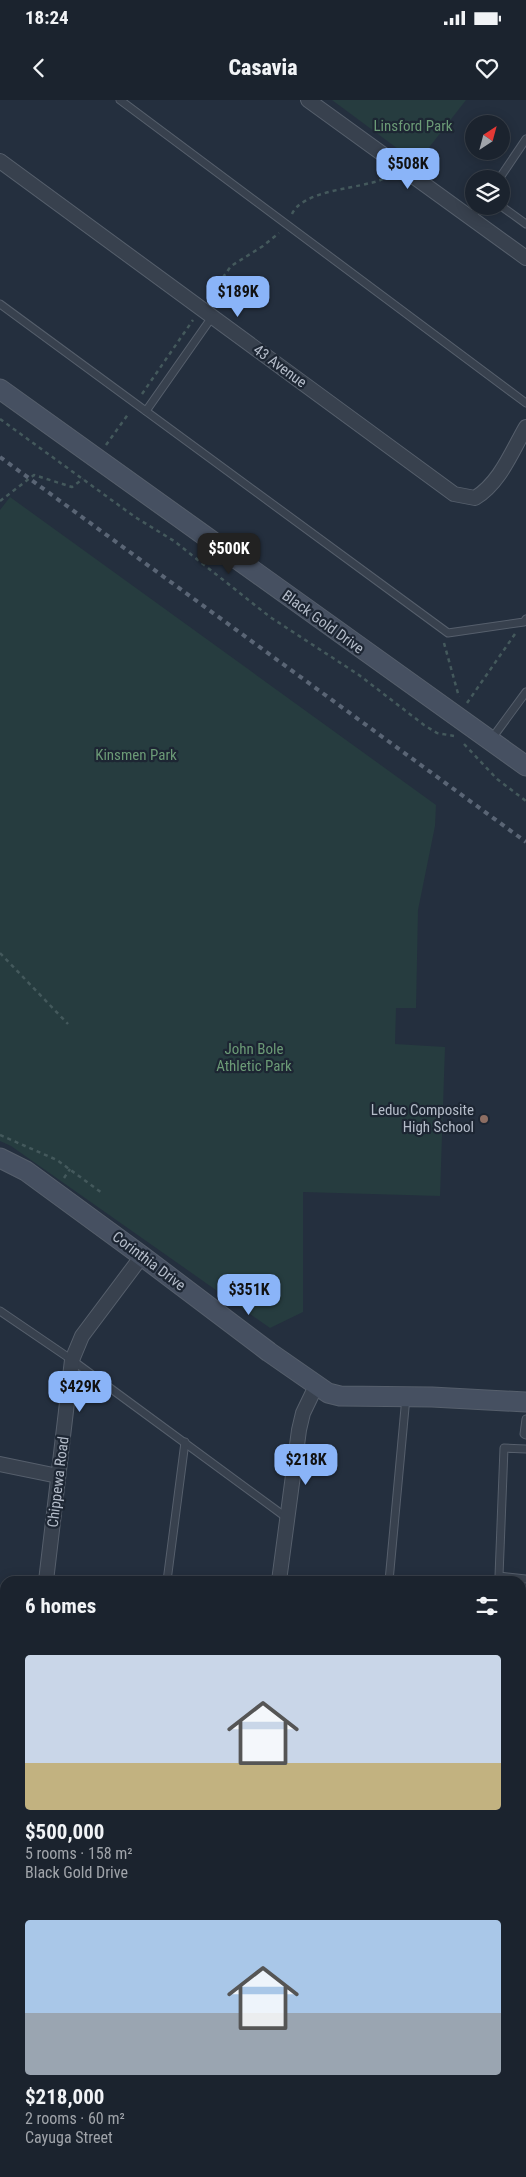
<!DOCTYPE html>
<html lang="en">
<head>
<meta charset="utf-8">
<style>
  body { margin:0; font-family:"Roboto Condensed",sans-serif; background:#242b36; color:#f1f3f6; height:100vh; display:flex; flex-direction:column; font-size:19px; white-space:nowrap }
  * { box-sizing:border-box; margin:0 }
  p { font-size:16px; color:#a0a4aa }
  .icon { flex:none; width:28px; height:28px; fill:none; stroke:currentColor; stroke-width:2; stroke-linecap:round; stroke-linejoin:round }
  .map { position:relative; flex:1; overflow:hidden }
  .drawer { position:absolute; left:0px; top:1476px; width:526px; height:601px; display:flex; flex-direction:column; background:#1b232e; border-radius:15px 15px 0 0; box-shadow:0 2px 12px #0003,0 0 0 1px #39404a }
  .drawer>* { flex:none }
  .needle { width:32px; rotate:36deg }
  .fabs { position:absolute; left:465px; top:15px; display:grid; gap:10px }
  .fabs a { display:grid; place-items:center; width:45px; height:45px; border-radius:50%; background:#1b232e; box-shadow:0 2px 12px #0003,0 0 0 1px #39404a; font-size:25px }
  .price { position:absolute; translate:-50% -42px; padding:0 11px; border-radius:10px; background:#8ab4f8; color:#111; font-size:16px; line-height:32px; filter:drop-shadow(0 1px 2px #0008) }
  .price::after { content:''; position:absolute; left:50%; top:30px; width:15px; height:11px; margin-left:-8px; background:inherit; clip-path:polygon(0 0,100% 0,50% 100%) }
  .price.on { background:#222; color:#fff }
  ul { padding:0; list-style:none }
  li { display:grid; align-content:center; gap:10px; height:265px; padding:0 25px }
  li span { display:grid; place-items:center; height:155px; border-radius:5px; color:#555 }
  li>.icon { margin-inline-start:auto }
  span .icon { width:90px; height:90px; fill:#fffc; stroke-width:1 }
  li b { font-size:21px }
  h2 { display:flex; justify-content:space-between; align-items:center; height:60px; padding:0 25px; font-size:21px }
  .status { display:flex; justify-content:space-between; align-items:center; height:35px; padding:0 25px; background:#1b232e; direction:ltr }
  .status svg { height:14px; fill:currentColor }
  header { display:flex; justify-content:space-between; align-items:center; height:65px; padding:0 25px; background:#1b232e; font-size:22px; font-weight:800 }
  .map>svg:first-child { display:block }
  .green { fill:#263c3f }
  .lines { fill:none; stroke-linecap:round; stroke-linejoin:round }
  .lane-casing { stroke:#565f6c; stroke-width:9 }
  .street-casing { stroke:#565f6c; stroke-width:16 }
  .secondary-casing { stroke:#565f6c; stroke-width:21 }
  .path { stroke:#44595c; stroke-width:2.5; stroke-dasharray:4 4; stroke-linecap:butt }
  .lane { stroke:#38414e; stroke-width:7 }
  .street { stroke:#38414e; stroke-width:14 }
  .secondary { stroke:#465061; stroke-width:19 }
  .rail { stroke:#5a6575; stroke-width:4; stroke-dasharray:5 5; stroke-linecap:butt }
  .education-dot { fill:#8d6e63; stroke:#1d2633; stroke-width:2 }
  .labels { text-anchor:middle; stroke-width:4.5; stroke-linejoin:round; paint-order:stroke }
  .park-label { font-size:15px; fill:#6b9a76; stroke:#1d2633 }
  .street-label { font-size:15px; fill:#b4bcc9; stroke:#1d2633 }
  .poi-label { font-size:15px; fill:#b4bcc9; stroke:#1d2633; text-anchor:end }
</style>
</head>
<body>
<div class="status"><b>18:24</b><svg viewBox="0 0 49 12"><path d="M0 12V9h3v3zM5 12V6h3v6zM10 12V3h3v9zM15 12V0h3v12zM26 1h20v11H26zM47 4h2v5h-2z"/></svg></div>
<header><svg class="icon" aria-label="back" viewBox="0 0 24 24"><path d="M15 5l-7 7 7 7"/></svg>Casavia<svg class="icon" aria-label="heart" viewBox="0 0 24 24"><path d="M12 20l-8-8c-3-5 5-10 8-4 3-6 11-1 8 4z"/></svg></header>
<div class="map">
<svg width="526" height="2077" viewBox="0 0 526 2077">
  <rect width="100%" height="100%" fill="#242f3e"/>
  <g class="green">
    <polygon points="332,0 466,0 417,63"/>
    <polygon points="10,397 436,705 435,726 418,810 416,908 396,908 395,944 445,947 440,1096 303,1092 303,1212 270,1228 11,1046 0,1041 0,410"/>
  </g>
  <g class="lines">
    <defs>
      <g id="lane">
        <polyline points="120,0 526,303"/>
        <polyline points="499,79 526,39"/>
        <polyline points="501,106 526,124"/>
        <polyline points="471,118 479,106"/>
        <polyline points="0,204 448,533 524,522 526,519"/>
        <polyline points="146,311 212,217"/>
        <polyline points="490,641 526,592"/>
        <polyline points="0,1211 72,1260 287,1418"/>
        <polyline points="526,1319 524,1334 526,1335"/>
        <polyline points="526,1349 504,1348 499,1476 526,1479"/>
        <polyline points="167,1481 185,1342"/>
        <polyline points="389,1481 406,1297"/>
        <polyline points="521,1594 526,1594"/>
        <polyline points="521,1646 526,1646"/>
        <polyline points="0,1862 5,1858"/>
        <polyline points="521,2039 526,2040"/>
        <polyline points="457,2077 457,2072"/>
      </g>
      <g id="street">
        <polyline points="308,0 526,158"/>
        <path d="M0,61L454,394L475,398C500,383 512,351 526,327"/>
        <polyline points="0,1364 58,1376"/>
        <polyline points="46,1481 72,1260 82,1236 142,1156"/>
        <polyline points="279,1481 299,1330 303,1313 316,1286"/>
        <polyline points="0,1707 5,1701"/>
        <polyline points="521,1834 526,1834"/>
        <polyline points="0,2008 5,2004"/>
        <polyline points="81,2072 85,2077"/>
        <polyline points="259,2077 265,2072"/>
      </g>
      <g id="secondary">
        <polyline points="0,289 526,666"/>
        <polyline points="0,1058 26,1071 142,1156 269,1252 328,1293 340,1296 432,1297 526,1302"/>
      </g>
    </defs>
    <use href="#lane" class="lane-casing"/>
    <use href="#street" class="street-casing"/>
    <use href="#secondary" class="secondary-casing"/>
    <g class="path">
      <path d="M292,114C302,92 349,89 370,83C377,82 383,79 389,76"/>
      <polyline points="209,197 231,166 263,146 279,133"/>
      <polyline points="142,294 193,220"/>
      <polyline points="0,319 135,417 174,441 270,517 359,575 424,625 437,633 454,636"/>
      <polyline points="106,345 129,313"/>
      <polyline points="0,401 34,375 72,387 83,379"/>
      <polyline points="444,543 459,597"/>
      <polyline points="467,603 515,534"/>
      <polyline points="464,644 497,679 526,701"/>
      <polyline points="0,853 68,924"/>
      <polyline points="0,1035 57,1060 102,1093"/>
      <polyline points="64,1078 70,1069"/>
    </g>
    <use href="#lane" class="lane"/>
    <use href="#street" class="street"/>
    <use href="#secondary" class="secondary"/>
    <polyline class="rail" points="0,357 526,742"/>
  </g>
  <circle class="education-dot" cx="484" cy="1019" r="5"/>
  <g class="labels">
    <g class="park-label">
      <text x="413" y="31">Linsford Park</text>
      <text x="136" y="660">Kinsmen Park</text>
      <text x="254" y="954">John Bole<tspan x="254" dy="17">Athletic Park</tspan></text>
    </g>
    <g class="street-label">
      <text transform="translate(280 266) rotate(36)" y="5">43 Avenue</text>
      <text transform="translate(323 522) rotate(36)" y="5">Black Gold Drive</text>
      <text transform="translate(149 1161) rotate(37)" y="5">Corinthia Drive</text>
      <text transform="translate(58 1382) rotate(-83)" y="5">Chippewa Road</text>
    </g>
    <g class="poi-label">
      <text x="474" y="1015">Leduc Composite<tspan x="474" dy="17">High School</tspan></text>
    </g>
  </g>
</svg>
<div class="fabs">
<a><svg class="needle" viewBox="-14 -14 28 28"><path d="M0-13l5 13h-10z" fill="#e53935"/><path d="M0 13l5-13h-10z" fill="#a0a4aa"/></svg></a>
<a><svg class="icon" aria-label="layers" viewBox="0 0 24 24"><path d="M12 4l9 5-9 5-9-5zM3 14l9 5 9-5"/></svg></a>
</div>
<b class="price" style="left:408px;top:90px">$508K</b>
<b class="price" style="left:238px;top:218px">$189K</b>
<b class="price on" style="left:229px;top:475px">$500K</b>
<b class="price" style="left:249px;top:1216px">$351K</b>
<b class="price" style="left:80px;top:1313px">$429K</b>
<b class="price" style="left:306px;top:1386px">$218K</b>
<section class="drawer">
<h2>6 homes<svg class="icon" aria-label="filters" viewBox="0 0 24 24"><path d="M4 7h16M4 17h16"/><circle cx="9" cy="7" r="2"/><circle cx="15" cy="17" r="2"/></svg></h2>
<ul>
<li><span style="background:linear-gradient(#c9d6e8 70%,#c2b280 0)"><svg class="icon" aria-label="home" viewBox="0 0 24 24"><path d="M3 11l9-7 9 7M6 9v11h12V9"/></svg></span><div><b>$500,000</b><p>5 rooms · 158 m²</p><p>Black Gold Drive</p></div></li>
<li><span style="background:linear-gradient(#a9c7e8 60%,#9aa5b1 0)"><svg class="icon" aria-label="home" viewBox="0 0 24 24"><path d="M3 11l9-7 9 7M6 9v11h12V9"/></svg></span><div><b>$218,000</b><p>2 rooms · 60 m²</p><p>Cayuga Street</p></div></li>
</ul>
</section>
</div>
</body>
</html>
